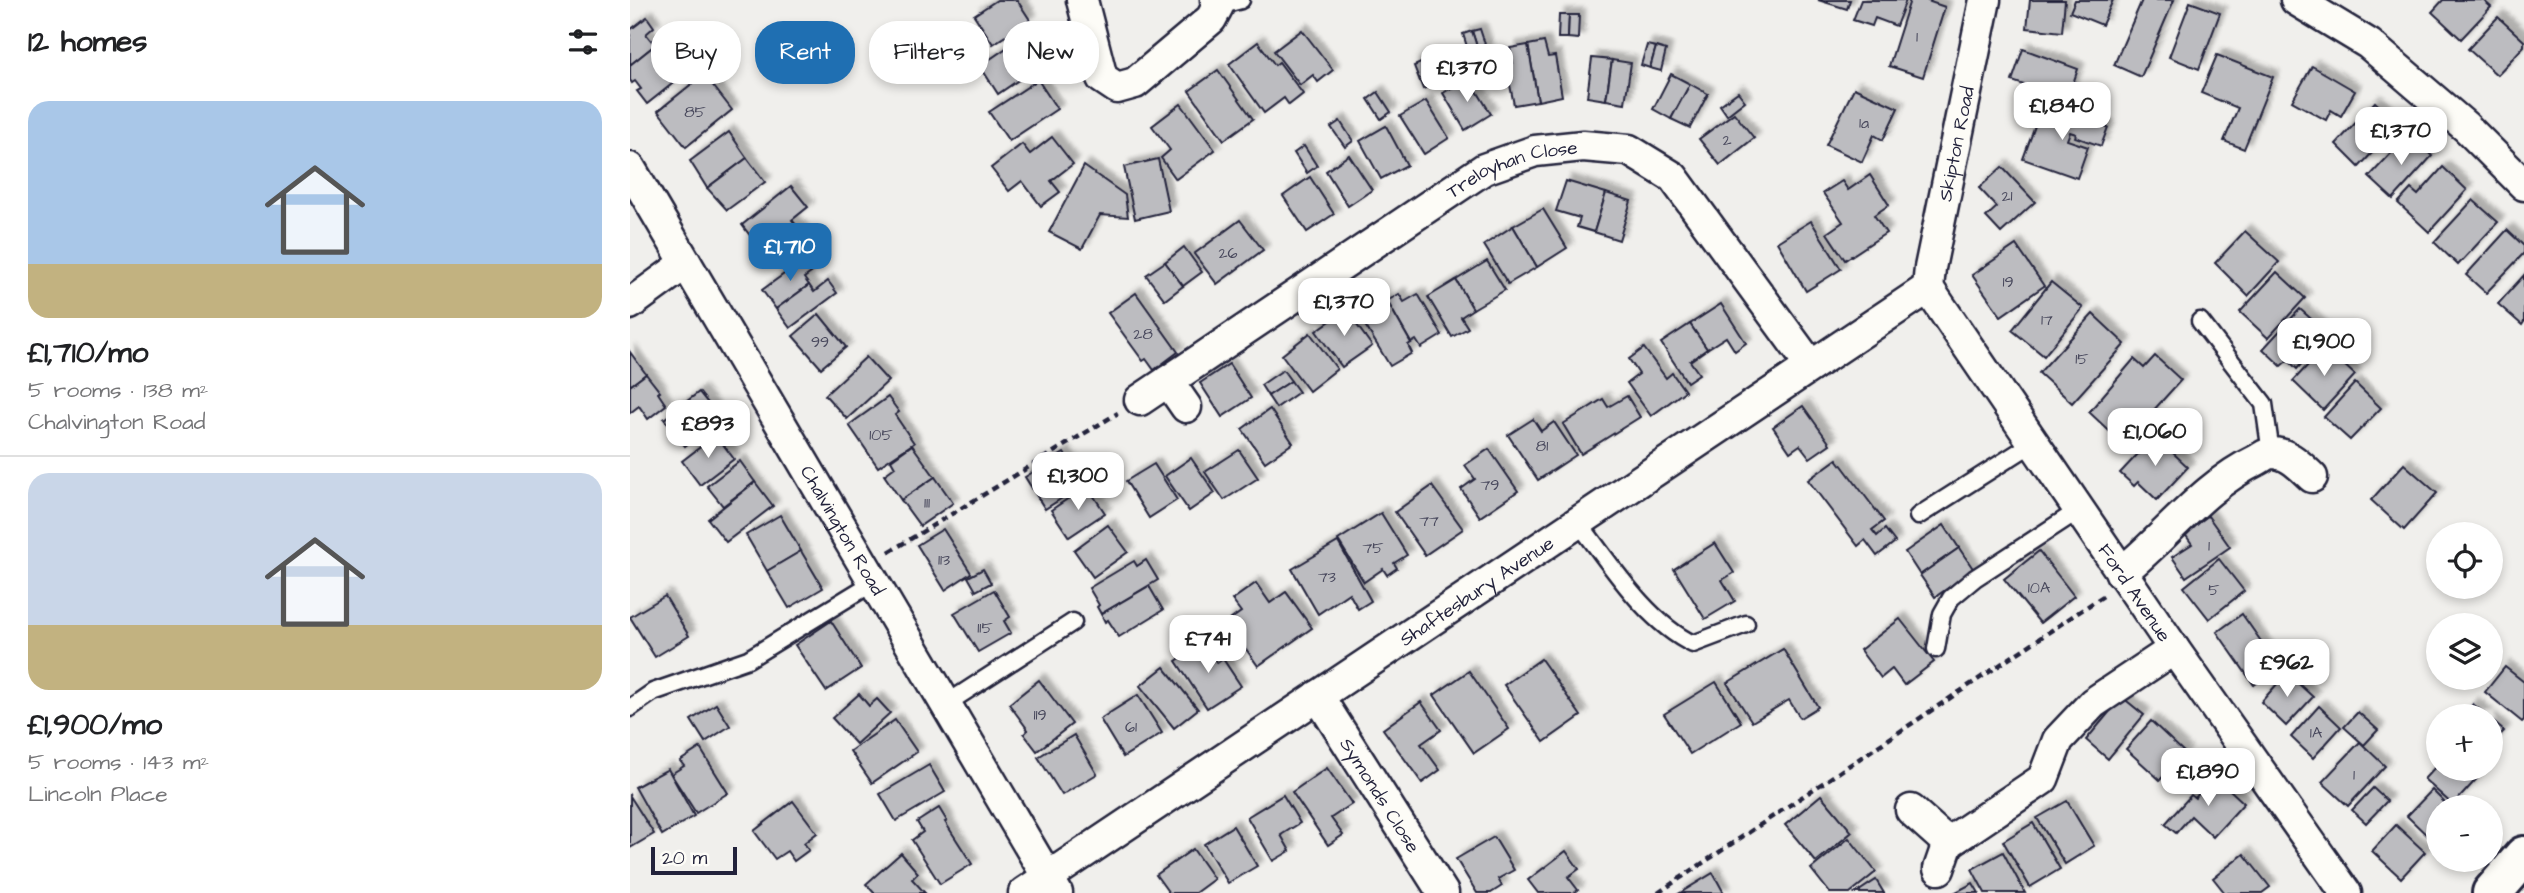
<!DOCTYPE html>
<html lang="en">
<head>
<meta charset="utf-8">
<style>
  body { margin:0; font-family:"Architects Daughter",sans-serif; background:#f2f2f2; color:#202124; height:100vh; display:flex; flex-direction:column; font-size:26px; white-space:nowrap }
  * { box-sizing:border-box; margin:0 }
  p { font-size:23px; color:#757577 }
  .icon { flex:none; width:38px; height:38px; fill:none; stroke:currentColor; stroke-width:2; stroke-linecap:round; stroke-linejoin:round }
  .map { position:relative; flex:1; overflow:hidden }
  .sheet { display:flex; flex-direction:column; background:#fff; width:630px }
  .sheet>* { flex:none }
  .banner { position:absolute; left:21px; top:21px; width:665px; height:63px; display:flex; gap:14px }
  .buttons { position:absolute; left:1796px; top:522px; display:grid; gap:14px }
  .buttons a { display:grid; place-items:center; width:77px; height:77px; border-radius:50%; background:#fff; box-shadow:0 4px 10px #0003; font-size:35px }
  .scale { position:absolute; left:21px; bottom:18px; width:86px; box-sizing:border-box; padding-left:7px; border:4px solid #22223b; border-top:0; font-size:19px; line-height:24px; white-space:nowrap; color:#22223b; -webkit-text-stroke:5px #fdfcf7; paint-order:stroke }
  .price { position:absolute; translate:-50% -60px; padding:0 16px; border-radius:14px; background:#fff; color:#222; font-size:23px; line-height:46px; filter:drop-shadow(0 2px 4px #0008) }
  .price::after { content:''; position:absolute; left:50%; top:42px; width:21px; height:16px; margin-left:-10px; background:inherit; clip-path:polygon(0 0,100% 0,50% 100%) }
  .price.current { background:#1f6fb2; color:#fff }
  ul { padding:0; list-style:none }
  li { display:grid; align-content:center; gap:14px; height:371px; padding:0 28px }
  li+li { border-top:2px solid #e0e0e0 }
  li span { display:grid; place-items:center; height:217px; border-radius:21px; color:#555 }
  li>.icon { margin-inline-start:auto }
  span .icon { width:126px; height:126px; fill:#fffc; stroke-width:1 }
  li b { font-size:30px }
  h2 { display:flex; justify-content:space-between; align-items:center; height:84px; padding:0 28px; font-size:30px }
  .pill { padding:0 24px; border-radius:28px; background:#fff; box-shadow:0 4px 10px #0003; font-size:24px; line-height:63px }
  .pill.current { background:#1f6fb2; color:#fff }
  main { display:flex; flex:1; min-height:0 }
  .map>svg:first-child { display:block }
  .building { fill:#bcbcc0; stroke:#22223b; stroke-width:2; filter:url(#shadow) }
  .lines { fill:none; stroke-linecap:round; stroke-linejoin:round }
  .service-casing { stroke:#22223b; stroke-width:21 }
  .minor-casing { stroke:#22223b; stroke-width:35 }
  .primary-casing { stroke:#22223b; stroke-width:44 }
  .path { stroke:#22223b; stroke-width:4.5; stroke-dasharray:7 5; stroke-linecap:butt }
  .service { stroke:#fdfcf7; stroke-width:16 }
  .minor { stroke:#fdfcf7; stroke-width:30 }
  .primary { stroke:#fdfcf7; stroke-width:38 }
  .labels { text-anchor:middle; stroke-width:5; stroke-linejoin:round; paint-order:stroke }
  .number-label { font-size:16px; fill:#48485c }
  .street-label { font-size:19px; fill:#22223b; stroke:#fdfcf7 }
</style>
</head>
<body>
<main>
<section class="sheet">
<h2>12 homes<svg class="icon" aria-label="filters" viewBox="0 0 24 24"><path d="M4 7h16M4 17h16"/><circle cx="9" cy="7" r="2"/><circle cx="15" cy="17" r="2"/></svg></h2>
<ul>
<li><span style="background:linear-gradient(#a9c7e8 75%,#c2b280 0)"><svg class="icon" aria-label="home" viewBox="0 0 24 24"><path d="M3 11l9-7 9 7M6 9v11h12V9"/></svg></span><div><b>£1,710/mo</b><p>5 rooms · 138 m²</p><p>Chalvington Road</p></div></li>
<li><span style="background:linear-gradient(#c9d6e8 70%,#c2b280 0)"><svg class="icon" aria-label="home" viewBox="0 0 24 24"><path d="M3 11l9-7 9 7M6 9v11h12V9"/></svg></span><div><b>£1,900/mo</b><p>5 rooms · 143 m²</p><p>Lincoln Place</p></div></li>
</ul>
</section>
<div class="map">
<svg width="1894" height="893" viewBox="0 0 1894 893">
  <defs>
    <filter id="shadow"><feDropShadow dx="6" dy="-6" stdDeviation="2" flood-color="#0004"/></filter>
  </defs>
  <rect width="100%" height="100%" fill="#f0efec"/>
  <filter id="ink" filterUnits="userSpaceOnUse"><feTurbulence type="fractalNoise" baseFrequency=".0143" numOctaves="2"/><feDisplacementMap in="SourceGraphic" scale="14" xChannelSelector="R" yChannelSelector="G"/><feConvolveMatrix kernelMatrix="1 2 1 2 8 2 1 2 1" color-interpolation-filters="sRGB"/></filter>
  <g filter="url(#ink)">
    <g class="building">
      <polygon points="367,0 387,0 400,20 363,44 344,15"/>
      <polygon points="1188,0 1220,0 1217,9"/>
      <polygon points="1231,0 1276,0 1266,26 1245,18 1242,26 1223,20"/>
      <polygon points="1280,0 1301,0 1300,2 1315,7 1293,77 1259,66"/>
      <polygon points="1400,0 1435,0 1432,32 1397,28"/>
      <polygon points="1445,0 1483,0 1472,25 1440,12"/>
      <polygon points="1512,0 1544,0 1511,77 1484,65"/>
      <polygon points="1813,0 1853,0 1861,7 1831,39 1802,12"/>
      <polygon points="1560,2 1590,13 1569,69 1539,57"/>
      <polygon points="929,15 939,15 938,38 928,38"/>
      <polygon points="939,15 949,15 948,39 938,38"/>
      <polygon points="17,17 24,27 16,34 25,45 0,65 0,30"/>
      <polygon points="1868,17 1894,41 1894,46 1867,75 1838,49"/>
      <polygon points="850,29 857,50 849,53 842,31"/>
      <polygon points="672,30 703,70 688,82 683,75 670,85 644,51"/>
      <polygon points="842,31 849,53 840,56 833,34"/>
      <polygon points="391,38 409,66 368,94 350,66"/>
      <polygon points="628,42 645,65 649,62 673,94 659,105 654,98 634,113 599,64"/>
      <polygon points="914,42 918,57 925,56 932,96 908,101 898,45"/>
      <polygon points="25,45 36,60 45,53 53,64 41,73 47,80 17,104 7,91 11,89 5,81 2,83 0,80 0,65"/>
      <polygon points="898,45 908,101 884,105 876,65 883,63 880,48"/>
      <polygon points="1017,45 1026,47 1020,68 1011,65"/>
      <polygon points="1026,47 1036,50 1031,71 1020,68"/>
      <polygon points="1393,49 1448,69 1438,98 1442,99 1439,111 1413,102 1417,93 1382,81"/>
      <polygon points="1587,55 1643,77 1614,149 1594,141 1608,108 1571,93"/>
      <polygon points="962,58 982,60 976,100 957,97"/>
      <polygon points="982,60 1001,63 995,103 976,100"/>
      <polygon points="795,61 804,85 793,89 784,66"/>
      <polygon points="1682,66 1725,91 1711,116 1701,110 1696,120 1662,101"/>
      <polygon points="588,70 623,119 594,140 559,91"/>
      <polygon points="74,74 102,110 56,147 28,111"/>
      <polygon points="1041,74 1060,84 1041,119 1023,109"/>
      <polygon points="839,78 861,114 835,130 813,93"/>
      <polygon points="408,80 427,109 379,141 359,112"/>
      <polygon points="1060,84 1078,94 1060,128 1041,119"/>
      <polygon points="1224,88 1268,108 1253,140 1244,135 1232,162 1196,145"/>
      <polygon points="748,92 761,112 751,119 738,99"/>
      <polygon points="1108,92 1115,101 1097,115 1090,105"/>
      <polygon points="796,101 819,138 794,154 770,116"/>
      <polygon points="1745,102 1769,124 1729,167 1706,144"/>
      <polygon points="551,104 585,150 546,179 531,158 540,150 522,126"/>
      <polygon points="1420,107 1478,127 1471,146 1445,137 1446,134 1440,132 1437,140 1458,147 1447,178 1393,159 1409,115 1416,118"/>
      <polygon points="1104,113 1124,138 1090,165 1069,139"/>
      <polygon points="710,121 723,141 715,147 701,127"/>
      <polygon points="756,126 777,165 751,179 730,141"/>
      <polygon points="99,132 117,158 77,188 60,161"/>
      <polygon points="1779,134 1802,156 1763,199 1739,177"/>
      <polygon points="422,137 443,164 421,181 430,192 411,206 392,181 379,191 361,168 392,144 400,154"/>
      <polygon points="674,146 687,166 677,173 664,153"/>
      <polygon points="719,155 742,190 718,206 696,171"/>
      <polygon points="117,158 135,182 97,210 77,188"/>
      <polygon points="528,159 539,211 505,219 494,167"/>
      <polygon points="454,166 495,195 498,217 470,215 452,249 419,232"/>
      <polygon points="1372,167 1405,202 1371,233 1356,217 1367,207 1349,188"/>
      <polygon points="1813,167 1837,190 1799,232 1768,203 1781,189 1788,195"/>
      <polygon points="1240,175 1259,205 1244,215 1256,233 1215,260 1197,233 1213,222 1193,193 1212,181 1218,190"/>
      <polygon points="680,177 704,214 677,232 653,196"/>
      <polygon points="936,181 976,193 964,232 947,227 950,218 926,211"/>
      <polygon points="161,186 178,207 162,220 184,247 159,267 134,235 125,242 112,225"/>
      <polygon points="976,193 1001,201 989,240 964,232"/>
      <polygon points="1843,200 1868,222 1828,265 1804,242"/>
      <polygon points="913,209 937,248 907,267 883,226"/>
      <polygon points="610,220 633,250 587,284 564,254"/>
      <polygon points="1181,221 1211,269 1176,291 1147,242"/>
      <polygon points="883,226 907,267 878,284 854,245"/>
      <polygon points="1877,230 1894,246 1894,253 1856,293 1836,275"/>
      <polygon points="1615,231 1649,262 1618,296 1585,263"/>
      <polygon points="1386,245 1414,286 1371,316 1342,275"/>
      <polygon points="554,247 572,272 553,286 535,262"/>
      <polygon points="179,256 188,268 174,278 179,285 146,309 132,290"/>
      <polygon points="857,261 875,290 843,309 826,280"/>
      <polygon points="535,262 553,286 535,300 516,275"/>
      <polygon points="1647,272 1675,298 1638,338 1610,312"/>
      <polygon points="1894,275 1894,322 1892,325 1868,304"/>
      <polygon points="826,280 843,309 831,317 838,328 822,337 798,297"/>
      <polygon points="198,281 207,293 160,328 146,309 179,285 184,292"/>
      <polygon points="1421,282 1453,308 1414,356 1382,330"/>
      <polygon points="506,293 548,352 524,370 516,359 513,361 478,313"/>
      <polygon points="769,294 774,302 788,294 812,335 791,348 786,340 781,343 757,301"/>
      <polygon points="757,301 781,343 778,345 782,353 760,366 735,325 750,316 745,308"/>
      <polygon points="1091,304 1116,343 1105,351 1096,337 1077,349 1060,324"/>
      <polygon points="1670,309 1698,334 1667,369 1658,360 1651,366 1633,349"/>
      <polygon points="716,310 742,346 712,367 686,331"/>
      <polygon points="189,314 216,347 191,368 163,336"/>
      <polygon points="1463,314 1495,344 1442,403 1409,373"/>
      <polygon points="1060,324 1077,349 1060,361 1069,374 1057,382 1031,343"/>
      <polygon points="680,333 707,369 679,391 652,355"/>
      <polygon points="1695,347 1725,375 1693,410 1663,381"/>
      <polygon points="1014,348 1036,378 1042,373 1055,391 1021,416 997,383 1009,374 999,359"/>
      <polygon points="0,352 16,374 0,386"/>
      <polygon points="1525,356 1551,380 1493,444 1459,412 1504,359 1514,368"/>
      <polygon points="236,357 258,381 217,419 195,395"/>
      <polygon points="599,364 621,398 592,417 570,383"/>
      <polygon points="653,370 661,381 638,396 631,385"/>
      <polygon points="16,374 30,392 28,393 36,405 18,419 9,406 0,413 0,386"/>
      <polygon points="661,381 669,392 646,408 638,396"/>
      <polygon points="1725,383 1751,408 1720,440 1694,417"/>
      <polygon points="69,392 90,418 55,446 34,419"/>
      <polygon points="997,396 1010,417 951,454 933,424 973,399 978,407"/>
      <polygon points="258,397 269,412 265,415 284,443 248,467 219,425"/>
      <polygon points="1173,406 1200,444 1180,458 1170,445 1160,452 1143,427"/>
      <polygon points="640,409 663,443 635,462 612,429"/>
      <polygon points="903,419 911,431 924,422 946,455 908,480 878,435"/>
      <polygon points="86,435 104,459 70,485 52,461"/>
      <polygon points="1525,436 1558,467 1527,500 1508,482 1504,486 1490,473"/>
      <polygon points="282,445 305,477 271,500 254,475 265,467 261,460"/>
      <polygon points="859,449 888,491 850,517 831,489 845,479 835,465"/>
      <polygon points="609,450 628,478 594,500 575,472"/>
      <polygon points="434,453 454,484 415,509 395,477"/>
      <polygon points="561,458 585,493 559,511 535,476"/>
      <polygon points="1207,459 1254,521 1242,530 1247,536 1255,529 1265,542 1247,556 1235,540 1228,546 1178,480"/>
      <polygon points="110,461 125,482 93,506 77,486"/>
      <polygon points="524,464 547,500 519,518 496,481"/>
      <polygon points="1774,464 1807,493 1774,530 1741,500"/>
      <polygon points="305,477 323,503 290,526 271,500"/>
      <polygon points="125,482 143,506 96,542 78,519"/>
      <polygon points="457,486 475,513 439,537 421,510"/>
      <polygon points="802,486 833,529 795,555 765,512"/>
      <polygon points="751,513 777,555 764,563 767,568 757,575 753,569 734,582 708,540"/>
      <polygon points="150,515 171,551 137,571 116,535"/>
      <polygon points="1578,516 1600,547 1556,577 1542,557 1562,544 1554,533"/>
      <polygon points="478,525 498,552 463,577 444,550"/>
      <polygon points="1314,525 1329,548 1290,575 1275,552"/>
      <polygon points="313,529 341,573 315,590 287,545"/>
      <polygon points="708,542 741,601 728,609 719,593 688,614 662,569"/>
      <polygon points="1085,543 1104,573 1092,580 1105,601 1075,619 1044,569"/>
      <polygon points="1329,548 1344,570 1305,597 1290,575"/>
      <polygon points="171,551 193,588 159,608 137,571"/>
      <polygon points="1409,551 1444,596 1410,623 1374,579"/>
      <polygon points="1589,559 1614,591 1579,619 1554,587"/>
      <polygon points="516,560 528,580 471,614 467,607 469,605 459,588 504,561 507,566"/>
      <polygon points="353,569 361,583 346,591 338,577"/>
      <polygon points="626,583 640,603 656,592 682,628 628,666 597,622 611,612 602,600"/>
      <polygon points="519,586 533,610 489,637 478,620 475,622 471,614"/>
      <polygon points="364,590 380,617 374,621 381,633 348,652 324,613"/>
      <polygon points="35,596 59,636 25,657 0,617"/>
      <polygon points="1612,614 1649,667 1624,685 1587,632"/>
      <polygon points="1270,619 1304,662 1274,685 1262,669 1251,678 1230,650"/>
      <polygon points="201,621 231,668 196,691 165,645"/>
      <polygon points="574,642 587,663 593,659 611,686 577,708 546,661"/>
      <polygon points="1153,649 1188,707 1170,718 1159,700 1122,722 1097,683"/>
      <polygon points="911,659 951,716 914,742 874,685"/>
      <polygon points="534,667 568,709 544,728 510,686"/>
      <polygon points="1875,667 1894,682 1894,720 1892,722 1855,692"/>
      <polygon points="839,671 879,729 844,753 804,695"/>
      <polygon points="1657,673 1683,697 1656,726 1631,702"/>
      <polygon points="409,680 442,724 407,751 394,734 398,730 379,704"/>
      <polygon points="1086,682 1111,722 1060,754 1034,714"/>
      <polygon points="229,694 239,706 247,699 260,713 226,744 202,718"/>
      <polygon points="508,695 532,733 493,757 470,719"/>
      <polygon points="1492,697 1514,715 1478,759 1456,740"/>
      <polygon points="791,702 811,730 791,744 810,770 792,783 753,729"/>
      <polygon points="86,704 100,726 75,742 61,720"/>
      <polygon points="1843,704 1857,716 1833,716"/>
      <polygon points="1689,706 1711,727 1683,758 1661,737"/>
      <polygon points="1728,712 1748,730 1734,745 1714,727"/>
      <polygon points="1860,719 1874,731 1860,746"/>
      <polygon points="265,720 287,752 242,783 220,751"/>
      <polygon points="1521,721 1555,753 1530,780 1496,749"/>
      <polygon points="444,735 467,774 432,795 408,757"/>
      <polygon points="1730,742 1755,766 1718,806 1692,782"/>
      <polygon points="70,748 98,793 66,813 41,774 54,766 50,761"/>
      <polygon points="1808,764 1808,768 1847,768 1852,773 1823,805 1794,779"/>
      <polygon points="299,765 315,792 266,821 250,794"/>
      <polygon points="697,768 722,804 701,818 713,835 698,845 662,792"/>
      <polygon points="38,769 64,816 32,835 5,787"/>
      <polygon points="1585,776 1614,803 1583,837 1561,816 1546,833 1535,824 1561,795 1565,798"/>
      <polygon points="1743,788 1757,801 1736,823 1722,810"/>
      <polygon points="1802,790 1819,807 1808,807 1808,840 1805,843 1777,816"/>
      <polygon points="653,795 670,823 651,835 660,851 643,861 617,817"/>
      <polygon points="1191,795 1222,832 1186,862 1155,825"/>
      <polygon points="0,796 24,834 0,848"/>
      <polygon points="163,801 187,833 174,843 179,850 164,861 157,851 145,859 124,831"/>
      <polygon points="1437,801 1464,846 1435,864 1407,818"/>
      <polygon points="309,808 317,821 315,822 342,864 310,884 282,840 293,832 287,822"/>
      <polygon points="1403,823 1430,869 1400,887 1373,841"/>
      <polygon points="1766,825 1795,852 1771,878 1742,851"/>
      <polygon points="603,826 627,866 598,883 574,844"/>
      <polygon points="864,837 884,870 868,879 872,886 861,893 847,893 826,859"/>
      <polygon points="1219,838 1246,872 1220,893 1200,893 1181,869"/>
      <polygon points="563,849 584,879 565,893 539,893 526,875"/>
      <polygon points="936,851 949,869 938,877 948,890 944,893 908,893 898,880"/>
      <polygon points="1373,852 1395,893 1355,893 1342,869"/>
      <polygon points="271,853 288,873 282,879 295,893 244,893 236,884"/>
      <polygon points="1614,854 1640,887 1632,893 1595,893 1583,878"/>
      <polygon points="1083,873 1094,893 1050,893"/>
      <polygon points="1246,880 1254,893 1226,893"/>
      <polygon points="1343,883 1349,893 1324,893"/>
    </g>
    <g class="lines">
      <defs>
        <g id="service">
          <polyline points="588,6 611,0"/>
          <polyline points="1570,321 1634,404 1641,453"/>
          <polyline points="1288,516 1403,443"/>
          <path d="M948,522C979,562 1016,622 1063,644L1116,624"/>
          <polyline points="1306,649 1312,614 1321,598 1345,578 1449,510"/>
          <polyline points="316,704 443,622"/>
          <polyline points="0,708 23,692 118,659 244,582"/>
        </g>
        <g id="minor">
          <polyline points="452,0 472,78 487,88 505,83 581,19 588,6 586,0"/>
          <polyline points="1666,0 1739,44 1836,127 1894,185"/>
          <path id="s1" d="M0,168L427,893"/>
          <path id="s2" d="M1298,288L1544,649L1716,893"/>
          <path id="s3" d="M1298,288L1300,268L1355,0"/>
          <polyline points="0,304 56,263"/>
          <polyline points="538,381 556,407"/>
          <path id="s4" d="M510,400L854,169L905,151L953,146L999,150L1043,177L1181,366"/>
          <path d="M1491,573C1537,536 1573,486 1627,460C1631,458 1637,453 1641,453C1658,452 1671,467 1682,477"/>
          <path id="s5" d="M688,696L813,893"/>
          <polyline points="1281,810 1318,843"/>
          <polyline points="1309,869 1318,843 1413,779 1428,740 1463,703 1544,649"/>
          <path id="s6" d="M394,893L1298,288"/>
        </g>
        <polyline id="primary" points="1862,893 1894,856"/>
      </defs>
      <use href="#service" class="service-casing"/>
      <use href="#minor" class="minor-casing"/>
      <use href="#primary" class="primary-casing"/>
      <g class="path">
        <polyline points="259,552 488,413"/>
        <polyline points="1028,893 1473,596"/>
      </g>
      <use href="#service" class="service"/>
      <use href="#minor" class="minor"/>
      <use href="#primary" class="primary"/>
    </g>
  </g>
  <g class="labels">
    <g class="number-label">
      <text x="1287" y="42">1</text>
      <text x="65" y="117">85</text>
      <text x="1234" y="128">1a</text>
      <text x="1097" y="145">2</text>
      <text x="1377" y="201">21</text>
      <text x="598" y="258">26</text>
      <text x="1378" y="287">19</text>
      <text x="1417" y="325">17</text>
      <text x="513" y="339">28</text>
      <text x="190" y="347">99</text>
      <text x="1452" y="364">15</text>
      <text x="251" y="440">105</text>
      <text x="912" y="451">81</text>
      <text x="860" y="490">79</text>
      <text x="297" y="508">111</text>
      <text x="799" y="526">77</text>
      <text x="1579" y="551">1</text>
      <text x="743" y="553">75</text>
      <text x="314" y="565">113</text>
      <text x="697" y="582">73</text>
      <text x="1409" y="593">10A</text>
      <text x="1584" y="595">5</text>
      <text x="355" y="633">115</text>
      <text x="410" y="720">119</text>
      <text x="501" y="732">61</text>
      <text x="1686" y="738">1A</text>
      <text x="1724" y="780">1</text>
    </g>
    <g class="street-label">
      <text dy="7" stroke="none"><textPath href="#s3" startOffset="147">Skipton Road</textPath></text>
      <text dy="7" stroke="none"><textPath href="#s4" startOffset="441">Treloyhan Close</textPath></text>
      <text dy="7" stroke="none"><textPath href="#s1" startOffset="420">Chalvington Road</textPath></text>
      <text dy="7" stroke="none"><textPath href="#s6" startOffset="544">Shaftesbury Avenue</textPath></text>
      <text dy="7" stroke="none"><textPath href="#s2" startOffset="368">Ford Avenue</textPath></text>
      <text dy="7" stroke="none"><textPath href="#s5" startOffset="117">Symonds Close</textPath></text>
    </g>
  </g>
</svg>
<div class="buttons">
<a><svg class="icon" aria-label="locate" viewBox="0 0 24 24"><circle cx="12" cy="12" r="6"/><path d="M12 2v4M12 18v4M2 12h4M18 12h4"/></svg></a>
<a><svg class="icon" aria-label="layers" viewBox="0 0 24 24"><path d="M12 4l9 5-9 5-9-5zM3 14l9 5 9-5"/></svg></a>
<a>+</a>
<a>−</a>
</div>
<div class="scale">20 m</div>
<b class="price" style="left:837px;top:104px">£1,370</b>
<b class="price" style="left:1432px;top:142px">£1,840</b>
<b class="price" style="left:1771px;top:167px">£1,370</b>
<b class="price current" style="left:160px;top:283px">£1,710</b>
<b class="price" style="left:714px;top:338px">£1,370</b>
<b class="price" style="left:1694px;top:378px">£1,900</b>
<b class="price" style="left:78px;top:460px">£893</b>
<b class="price" style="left:1525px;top:468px">£1,060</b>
<b class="price" style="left:448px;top:512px">£1,300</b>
<b class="price" style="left:578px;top:675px">£741</b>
<b class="price" style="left:1657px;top:699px">£962</b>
<b class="price" style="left:1578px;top:808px">£1,890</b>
<div class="banner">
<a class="pill">Buy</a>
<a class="pill current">Rent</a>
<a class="pill">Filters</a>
<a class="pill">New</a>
</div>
</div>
</main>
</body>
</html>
